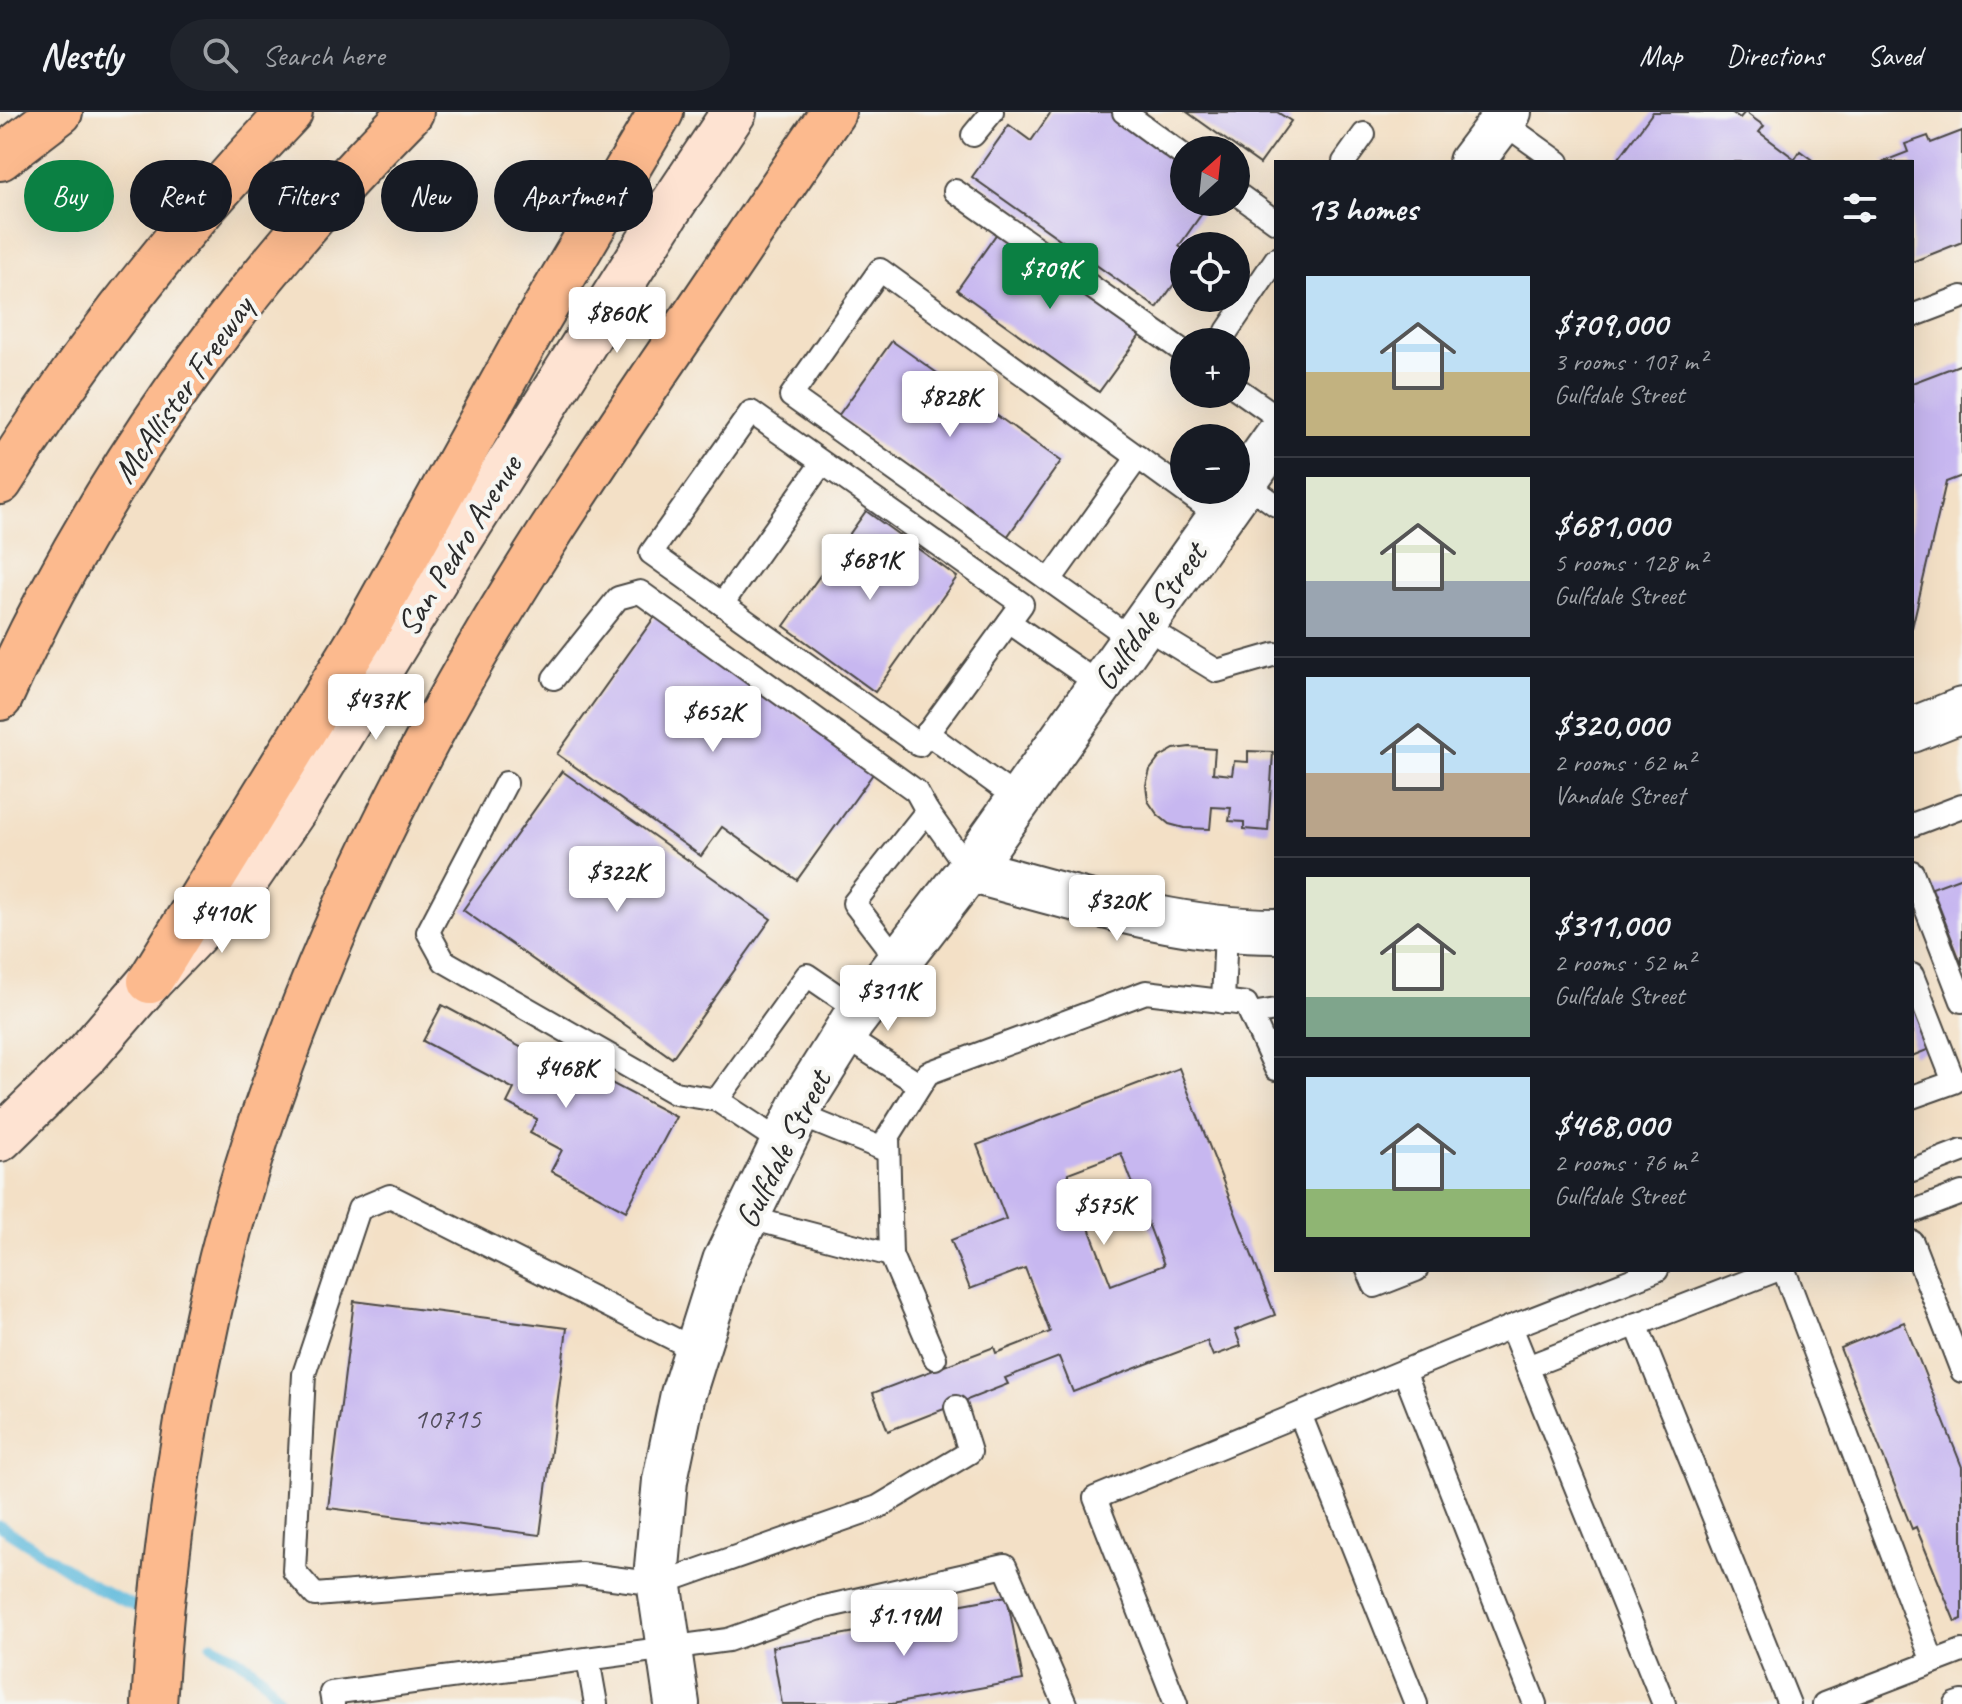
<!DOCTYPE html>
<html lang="en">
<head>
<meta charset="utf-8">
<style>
  body { margin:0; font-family:Caveat,sans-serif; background:#20242c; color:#f1f3f6; height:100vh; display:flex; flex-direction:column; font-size:30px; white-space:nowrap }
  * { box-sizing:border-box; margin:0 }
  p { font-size:26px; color:#9ea1a6 }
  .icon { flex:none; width:44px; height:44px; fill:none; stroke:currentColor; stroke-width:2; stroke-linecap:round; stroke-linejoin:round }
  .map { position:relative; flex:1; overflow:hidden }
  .drawer { position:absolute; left:1274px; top:48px; width:640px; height:1112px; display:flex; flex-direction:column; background:#171b24; border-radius:0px; box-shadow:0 8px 32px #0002 }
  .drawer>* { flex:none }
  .hud { position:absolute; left:24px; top:48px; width:760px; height:72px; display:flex; gap:16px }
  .needle { width:52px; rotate:27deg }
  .fabs { position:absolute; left:1170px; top:24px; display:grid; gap:16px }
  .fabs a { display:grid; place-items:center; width:80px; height:80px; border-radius:50%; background:#171b24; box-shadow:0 8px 32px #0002; font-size:40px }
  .price { position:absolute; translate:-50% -68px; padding:0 18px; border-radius:8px; background:#fff; color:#222; font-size:26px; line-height:52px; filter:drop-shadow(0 2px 4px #0008) }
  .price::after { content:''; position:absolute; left:50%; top:48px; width:24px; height:18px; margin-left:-12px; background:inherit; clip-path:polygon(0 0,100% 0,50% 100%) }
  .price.on { background:#0b8043; color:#fff }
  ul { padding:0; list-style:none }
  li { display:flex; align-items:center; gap:24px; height:200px; padding:0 32px }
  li+li { border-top:2px solid #363941 }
  li span { display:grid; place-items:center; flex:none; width:224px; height:160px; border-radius:0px; color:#555 }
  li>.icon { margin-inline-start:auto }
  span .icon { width:96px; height:96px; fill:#fffc; stroke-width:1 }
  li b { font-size:34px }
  h2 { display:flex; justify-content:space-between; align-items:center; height:96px; padding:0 32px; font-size:34px }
  .pill { padding:0 28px; border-radius:36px; background:#171b24; box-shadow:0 8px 32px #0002; font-size:28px; line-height:72px }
  .pill.on { background:#0b8043; color:#fff }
  header { display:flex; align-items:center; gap:48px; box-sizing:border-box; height:112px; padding:0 40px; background:#171b24; border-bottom:2px solid #363941 }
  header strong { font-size:38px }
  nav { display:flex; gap:44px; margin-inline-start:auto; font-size:28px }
  .search { width:560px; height:72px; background:#20242c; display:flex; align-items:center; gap:20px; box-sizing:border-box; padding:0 28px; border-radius:44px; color:#9ea1a6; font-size:30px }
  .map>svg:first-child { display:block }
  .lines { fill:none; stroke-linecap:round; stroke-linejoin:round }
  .stream { stroke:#5ebadc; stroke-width:11 }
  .building { fill:#c7b7f0; fill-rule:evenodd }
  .lane-casing { stroke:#494642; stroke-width:26 }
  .street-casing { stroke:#494642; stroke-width:48 }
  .secondary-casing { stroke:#494642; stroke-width:48 }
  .highway-casing { stroke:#494642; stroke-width:48 }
  .lane { stroke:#fff; stroke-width:22 }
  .street { stroke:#fff; stroke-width:44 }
  .secondary { stroke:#fee3d2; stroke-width:44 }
  .highway { stroke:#fcba8e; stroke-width:44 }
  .labels { text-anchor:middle; stroke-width:8; stroke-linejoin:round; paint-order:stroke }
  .number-label { font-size:30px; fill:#524e5c }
  .street-label { font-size:34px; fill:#2b2b2b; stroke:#f6f6f2 }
</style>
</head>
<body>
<header>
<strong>Nestly</strong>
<div class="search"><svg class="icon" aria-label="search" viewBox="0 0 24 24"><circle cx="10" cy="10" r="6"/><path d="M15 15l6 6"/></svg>Search here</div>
<nav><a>Map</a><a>Directions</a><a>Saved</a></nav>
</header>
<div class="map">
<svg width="1962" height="1592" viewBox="0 0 1962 1592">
  <rect width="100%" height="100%" fill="#f6f6f2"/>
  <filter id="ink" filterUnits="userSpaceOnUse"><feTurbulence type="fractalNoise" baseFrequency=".0125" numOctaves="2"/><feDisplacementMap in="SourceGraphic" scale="16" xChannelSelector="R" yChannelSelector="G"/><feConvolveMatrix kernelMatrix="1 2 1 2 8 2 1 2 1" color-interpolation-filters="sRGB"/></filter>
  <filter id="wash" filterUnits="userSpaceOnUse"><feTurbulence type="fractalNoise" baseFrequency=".006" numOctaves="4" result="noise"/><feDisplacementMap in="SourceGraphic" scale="32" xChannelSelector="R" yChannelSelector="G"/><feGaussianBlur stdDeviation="1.8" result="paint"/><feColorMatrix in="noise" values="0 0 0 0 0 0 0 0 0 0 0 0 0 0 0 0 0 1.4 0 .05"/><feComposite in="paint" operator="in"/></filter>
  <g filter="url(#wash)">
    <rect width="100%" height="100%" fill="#f3e0c6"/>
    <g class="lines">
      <g class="stream">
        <polyline points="0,1414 98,1477 143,1498"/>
        <path d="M212,1533C242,1547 266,1563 282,1592"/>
      </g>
    </g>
    <g id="blocks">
      <g class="building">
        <polygon points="1051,0 1113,0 1184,50 1184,90 1210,90 1179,134 1184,138 1184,158 1157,196 972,65 1009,13 1031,29"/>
        <polygon points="1187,0 1277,0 1291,9 1260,52"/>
        <polygon points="1653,0 1731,0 1740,6 1745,0 1764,14 1759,20 1795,47 1800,39 1815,50 1625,50 1619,46"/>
        <polygon points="1962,19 1962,130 1912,150 1912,50 1882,50 1908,40 1905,32 1928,24 1931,31"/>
        <polygon points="1000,117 1143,219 1099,280 957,178"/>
        <polygon points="892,229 1061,349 1007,425 838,304"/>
        <polygon points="1962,252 1962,364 1946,370 1912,516 1912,271"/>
        <polygon points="866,399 957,465 875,580 784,514"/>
        <polygon points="656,503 875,659 797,768 722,715 701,744 557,642"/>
        <polygon points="1190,635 1215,637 1213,661 1232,663 1234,649 1248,650 1248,639 1273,640 1268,719 1244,717 1244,710 1229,709 1231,696 1212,695 1210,717 1184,716 1169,712 1157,702 1148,689 1146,673 1150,658 1160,645 1174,637"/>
        <polygon points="562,659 771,807 672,946 463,798"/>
        <polygon points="1962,765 1962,853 1932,776"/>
        <polygon points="1912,885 1932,936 1912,944"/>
        <polygon points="442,893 595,975 600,965 676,1005 626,1099 551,1059 562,1038 530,1021 537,1007 507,991 514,977 423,929"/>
        <path d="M1179,956L1275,1203L1235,1218L1241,1234L1213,1244L1207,1229L1073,1280L1059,1245L1005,1266L1008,1272L888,1319L873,1281L994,1235L996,1241L1050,1220L1025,1156L970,1177L951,1128L1006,1107L977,1033ZM1121,1041L1164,1153L1111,1173L1068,1061Z"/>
        <polygon points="354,1189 567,1216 540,1423 328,1396"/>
        <polygon points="1904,1210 1962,1355 1962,1507 1955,1510 1916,1415 1912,1417 1840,1236"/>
        <polygon points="1007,1484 1023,1568 892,1592 782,1592 772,1535 867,1518 865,1510"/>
      </g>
    </g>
  </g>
  <g filter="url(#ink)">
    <use href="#blocks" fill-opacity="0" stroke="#494642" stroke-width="2"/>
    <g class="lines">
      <defs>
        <g id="lane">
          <polyline points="1124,0 1184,44"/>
          <polyline points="1501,9 1558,50"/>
          <polyline points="973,23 992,0"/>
          <polyline points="1344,50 1364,22"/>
          <polyline points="955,79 1184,240"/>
          <polyline points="1236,81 1276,110"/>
          <polyline points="1912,204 1962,185"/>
          <polyline points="1227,219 1276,147"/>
          <polyline points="1236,276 1276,304"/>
          <polygon points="751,300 1022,492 919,633 651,441"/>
          <polyline points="1244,370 1276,393"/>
          <polyline points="1050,468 1138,345"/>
          <polyline points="722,492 822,351"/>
          <polyline points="1009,510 1100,573"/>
          <polyline points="1143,514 1217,559 1276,542"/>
          <polyline points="1133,528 791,284 880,158 1220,405"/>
          <polyline points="554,566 618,486 640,480 916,679 927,699 854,791 899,850"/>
          <polyline points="927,621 1019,688"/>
          <polyline points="506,671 428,820 444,849 675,981 717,988"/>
          <polyline points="927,699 969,758"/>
          <polyline points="1912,713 1962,694"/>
          <polyline points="1912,760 1962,889"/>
          <polyline points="1912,863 1954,970 1912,985"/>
          <polyline points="1223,890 1226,817"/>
          <polyline points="1251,902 1276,898"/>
          <polyline points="844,924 920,973"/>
          <polyline points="797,1002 888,1039"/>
          <polyline points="782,1031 717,988 807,863 861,900"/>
          <polyline points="1912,1058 1962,1039"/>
          <polyline points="1912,1100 1962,1081"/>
          <polyline points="746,1105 891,1143"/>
          <polyline points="1912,1130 1962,1259"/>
          <polyline points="1368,1158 1375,1174 1416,1158"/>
          <polyline points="1784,1158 1933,1550"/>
          <polyline points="1636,1212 1789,1592"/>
          <polyline points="1511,1215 1664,1592"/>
          <polyline points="698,1239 390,1084 359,1097 304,1262 294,1459 315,1483 581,1462 659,1472 878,1395 970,1340 956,1295"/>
          <polyline points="935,1246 891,1143 888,1025 928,961 1146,880 1246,892 1276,957"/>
          <polyline points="1527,1255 1777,1158"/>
          <polyline points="1404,1259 1535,1592"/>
          <polyline points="1300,1302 1416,1592"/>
          <polyline points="588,1547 596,1592"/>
          <polyline points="333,1592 331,1581 728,1528 816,1497 1005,1454 1065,1592"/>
          <polyline points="1176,1592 1095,1386 1511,1215 1657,1158"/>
          <polyline points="1824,1592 1962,1539"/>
          <polyline points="1956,1592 1962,1590"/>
        </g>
        <g id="street">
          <polyline points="1471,50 1509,0"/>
          <polyline points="1912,618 1962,598"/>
          <path d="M969,758C1069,784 1172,819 1276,819"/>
          <polyline points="677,1592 657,1455 665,1368 683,1282 725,1149 807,982 852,910 969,758 1276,326"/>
        </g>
        <polyline id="secondary" points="0,1027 87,942 150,869 245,770 297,694 446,450 668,99 734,0"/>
        <g id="highway">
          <polyline points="0,46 60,0"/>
          <path d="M0,370C84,237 181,114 290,0"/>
          <path d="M0,586C99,367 242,170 411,0"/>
          <polyline points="150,869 365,519 530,221 661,0"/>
          <path d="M154,1592C162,1460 180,1328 209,1199C256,988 343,781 447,592C511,476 585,366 659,256C717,171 774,85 833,0"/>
        </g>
      </defs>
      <use href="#lane" class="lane-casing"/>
      <use href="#street" class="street-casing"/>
      <use href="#secondary" class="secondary-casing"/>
      <use href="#highway" class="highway-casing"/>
      <use href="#lane" class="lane"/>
      <use href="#street" class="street"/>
      <use href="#secondary" class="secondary"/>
      <use href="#highway" class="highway"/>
    </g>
  </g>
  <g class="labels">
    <g class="number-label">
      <text x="447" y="1316">10715</text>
    </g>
    <g class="street-label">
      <text transform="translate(182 277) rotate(-55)" y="12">McAllister Freeway</text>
      <text transform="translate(458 433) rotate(-58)" y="12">San Pedro Avenue</text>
      <text transform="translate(1149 504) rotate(-55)" y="12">Gulfdale Street</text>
      <text transform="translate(782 1037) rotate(-63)" y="12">Gulfdale Street</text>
    </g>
  </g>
</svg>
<div class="fabs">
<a><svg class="needle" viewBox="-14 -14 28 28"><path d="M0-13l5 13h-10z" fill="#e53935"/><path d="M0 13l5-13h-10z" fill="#9ea1a6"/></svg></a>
<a><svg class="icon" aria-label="locate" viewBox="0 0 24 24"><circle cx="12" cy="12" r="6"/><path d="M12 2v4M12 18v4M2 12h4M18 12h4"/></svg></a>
<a>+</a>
<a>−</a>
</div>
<b class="price on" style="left:1050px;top:199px">$709K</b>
<b class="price" style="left:617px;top:243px">$860K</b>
<b class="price" style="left:950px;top:327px">$828K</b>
<b class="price" style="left:870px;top:490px">$681K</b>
<b class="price" style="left:376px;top:630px">$437K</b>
<b class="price" style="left:713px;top:642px">$652K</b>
<b class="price" style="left:617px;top:802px">$322K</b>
<b class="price" style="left:1117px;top:831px">$320K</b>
<b class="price" style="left:222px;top:843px">$410K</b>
<b class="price" style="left:888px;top:921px">$311K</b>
<b class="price" style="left:566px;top:998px">$468K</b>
<b class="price" style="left:1104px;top:1135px">$575K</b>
<b class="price" style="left:904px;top:1546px">$1.19M</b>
<div class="hud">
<a class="pill on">Buy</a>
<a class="pill">Rent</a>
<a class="pill">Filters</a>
<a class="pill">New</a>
<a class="pill">Apartment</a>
</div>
<section class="drawer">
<h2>13 homes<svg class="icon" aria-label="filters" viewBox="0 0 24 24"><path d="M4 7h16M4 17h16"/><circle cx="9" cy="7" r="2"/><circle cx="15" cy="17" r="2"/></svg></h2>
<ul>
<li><span style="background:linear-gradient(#bfe0f5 60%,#c2b280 0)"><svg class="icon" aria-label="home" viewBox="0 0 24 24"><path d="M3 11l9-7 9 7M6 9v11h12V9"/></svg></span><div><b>$709,000</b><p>3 rooms · 107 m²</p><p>Gulfdale Street</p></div></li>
<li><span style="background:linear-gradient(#dfe7d0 65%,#9aa5b1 0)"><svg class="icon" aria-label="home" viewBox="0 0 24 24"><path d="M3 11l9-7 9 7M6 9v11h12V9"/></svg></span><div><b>$681,000</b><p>5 rooms · 128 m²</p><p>Gulfdale Street</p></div></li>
<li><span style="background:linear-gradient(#bfe0f5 60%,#b9a48a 0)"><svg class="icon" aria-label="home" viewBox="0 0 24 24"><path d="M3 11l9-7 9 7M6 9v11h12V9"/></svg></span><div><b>$320,000</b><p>2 rooms · 62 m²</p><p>Vandale Street</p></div></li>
<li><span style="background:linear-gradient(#dfe7d0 75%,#7fa58c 0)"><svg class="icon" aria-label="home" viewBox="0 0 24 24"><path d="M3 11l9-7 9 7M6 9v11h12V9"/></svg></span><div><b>$311,000</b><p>2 rooms · 52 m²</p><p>Gulfdale Street</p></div></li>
<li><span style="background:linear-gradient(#bfe0f5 70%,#8fb573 0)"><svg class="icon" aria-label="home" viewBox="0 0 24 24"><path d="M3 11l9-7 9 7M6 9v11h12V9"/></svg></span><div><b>$468,000</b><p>2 rooms · 76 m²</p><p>Gulfdale Street</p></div></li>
</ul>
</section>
</div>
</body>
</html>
